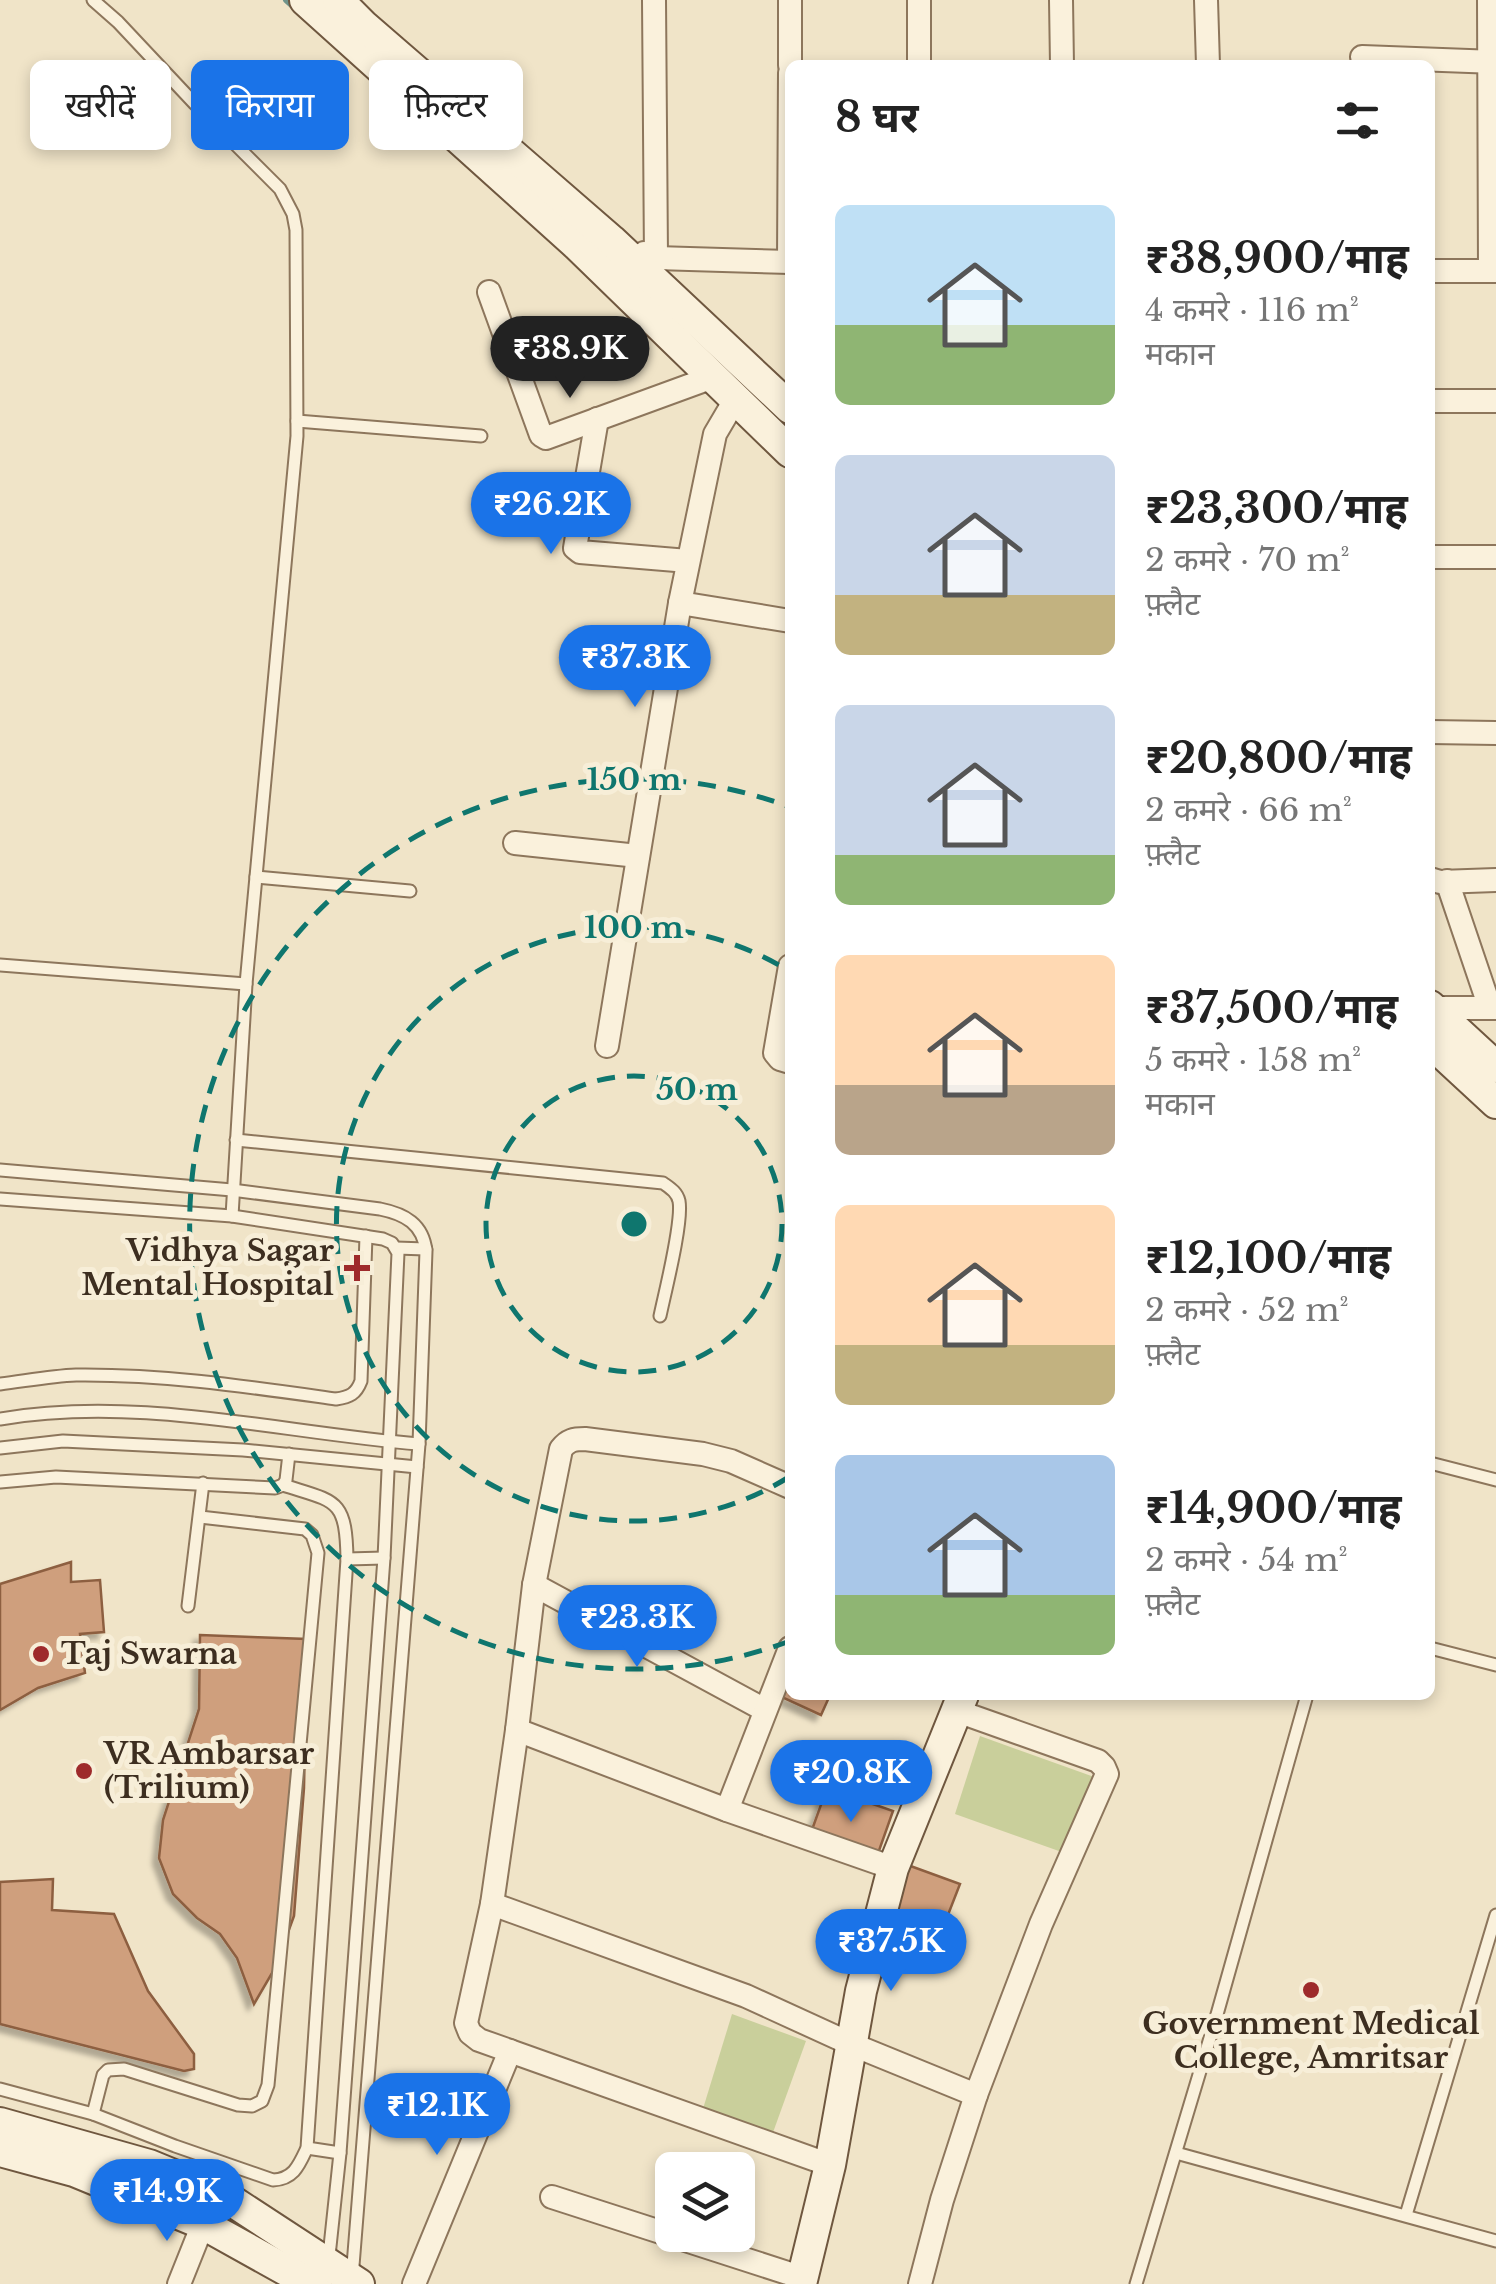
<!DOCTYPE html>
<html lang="hi">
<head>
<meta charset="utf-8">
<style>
  body { margin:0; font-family:"Libre Baskerville","Noto Sans Devanagari",serif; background:#f2f2f2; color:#222; height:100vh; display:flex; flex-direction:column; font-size:38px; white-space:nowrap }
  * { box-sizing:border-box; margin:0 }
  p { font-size:32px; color:#767676 }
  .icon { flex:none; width:55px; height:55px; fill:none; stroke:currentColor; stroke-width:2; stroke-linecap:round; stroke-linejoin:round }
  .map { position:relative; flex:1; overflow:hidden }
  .details { position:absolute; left:785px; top:60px; width:650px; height:1640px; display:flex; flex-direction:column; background:#fff; border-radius:15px; box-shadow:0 5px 15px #0003 }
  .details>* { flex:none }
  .hud { position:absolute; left:30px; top:60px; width:605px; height:90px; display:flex; gap:20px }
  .tools { position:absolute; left:655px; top:2152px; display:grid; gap:20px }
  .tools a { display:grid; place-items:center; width:100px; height:100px; border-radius:15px; background:#fff; box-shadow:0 5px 15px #0003; font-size:50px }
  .price { position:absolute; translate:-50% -85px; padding:0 22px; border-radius:35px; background:#1a73e8; color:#fff; font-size:32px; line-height:65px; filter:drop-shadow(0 2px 5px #0008) }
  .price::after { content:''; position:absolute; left:50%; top:60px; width:30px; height:22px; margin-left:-15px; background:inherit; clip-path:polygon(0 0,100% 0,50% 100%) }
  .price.current { background:#222; color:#fff }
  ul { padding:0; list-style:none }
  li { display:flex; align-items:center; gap:30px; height:250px; padding:0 50px }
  li span { display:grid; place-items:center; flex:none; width:280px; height:200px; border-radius:15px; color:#555 }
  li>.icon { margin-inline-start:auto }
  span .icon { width:120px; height:120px; fill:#fffc; stroke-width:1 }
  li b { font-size:42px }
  h2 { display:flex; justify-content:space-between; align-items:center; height:120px; padding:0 50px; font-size:42px }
  .chip { padding:0 35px; border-radius:15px; background:#fff; box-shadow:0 5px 15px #0003; font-size:35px; line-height:90px }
  .chip.current { background:#1a73e8; color:#fff }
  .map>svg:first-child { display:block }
  .green { fill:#c9cf9b }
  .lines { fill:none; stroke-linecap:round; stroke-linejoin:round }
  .stream { stroke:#6f938a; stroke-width:6 }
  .building { fill:#cf9f7d; stroke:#8d5f41; stroke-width:2.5; filter:url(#shadow) }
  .lane-casing { stroke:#8d765c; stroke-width:15 }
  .street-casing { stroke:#8d765c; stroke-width:26 }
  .secondary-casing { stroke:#6f573f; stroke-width:34 }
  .lane { stroke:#faf1dc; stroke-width:11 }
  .street { stroke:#faf1dc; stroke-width:22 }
  .secondary { stroke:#faf1dc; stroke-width:30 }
  .ring { fill:none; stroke:#0f766e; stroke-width:5; stroke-dasharray:18 12 }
  .poi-dot { fill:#9e2a2b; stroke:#f7eed8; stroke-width:4 }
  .labels { text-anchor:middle; stroke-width:10; stroke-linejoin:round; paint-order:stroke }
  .poi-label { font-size:30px; font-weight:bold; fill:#3d2e20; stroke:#f7eed8; text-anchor:start }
  .centre { fill:#0f766e; stroke:#f7eed8; stroke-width:5 }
  .ring-label { font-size:30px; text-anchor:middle; font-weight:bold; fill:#0f766e; stroke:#f7eed8; stroke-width:10; stroke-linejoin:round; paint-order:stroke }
</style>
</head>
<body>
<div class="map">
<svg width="1496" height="2284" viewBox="0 0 1496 2284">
  <defs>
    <filter id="shadow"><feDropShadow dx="-6" dy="6" stdDeviation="2.5" flood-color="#0004"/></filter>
  </defs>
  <rect width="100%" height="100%" fill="#f0e4c8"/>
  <g class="green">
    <polygon points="980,1736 1097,1778 1070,1855 955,1814"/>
    <polygon points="732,2014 806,2041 771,2138 702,2112"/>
  </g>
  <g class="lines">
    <polyline class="stream" points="286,0 297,10"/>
  </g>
  <g class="building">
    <polygon points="71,1562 71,1582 100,1580 104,1632 80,1634 85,1673 38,1688 0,1710 0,1584"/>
    <polygon points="200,1635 307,1639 304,1788 294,1916 275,1968 254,2004 237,1958 220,1934 197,1918 173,1894 159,1858 163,1820 199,1709"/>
    <polygon points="790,1660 790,1695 830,1695 821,1715 775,1694"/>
    <polygon points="827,1788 893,1811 875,1862 809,1838"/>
    <polygon points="905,1864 960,1884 930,1961 875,1941"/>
    <polygon points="53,1879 52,1910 114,1914 148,1991 194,2054 194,2069 184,2071 0,2024 0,1882"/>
  </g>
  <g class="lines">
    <defs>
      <g id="lane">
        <polyline points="93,0 118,22 195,104 280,189 293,214 296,230 297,436 246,984 232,1216"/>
        <polyline points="297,421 481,436"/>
        <polyline points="256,877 410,891"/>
        <polyline points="0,965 246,984"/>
        <path d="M236,1140L663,1183C670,1188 677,1192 679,1201C683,1222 665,1292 660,1316"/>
        <path d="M0,1170L232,1190L380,1209C405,1214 423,1224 426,1251L419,1444L352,2278"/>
        <polyline points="0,1199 232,1216 383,1239 392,1243 398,1253 384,1558 340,2153 326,2284"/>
        <polyline points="396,1248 426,1249"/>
        <path d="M0,1384C25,1381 51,1376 76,1375C164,1374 250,1387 336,1399C350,1397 356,1394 361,1381L366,1236"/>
        <path d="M0,1419C139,1395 281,1433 419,1444"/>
        <polyline points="0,1448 63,1441 243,1450 417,1467"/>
        <polyline points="1430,1463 1496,1480"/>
        <polyline points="0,1482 56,1477 275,1488 283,1485 286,1480 289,1454"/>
        <polyline points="347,1559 384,1558"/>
        <polyline points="188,1606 203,1483"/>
        <polyline points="1430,1648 1496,1665"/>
        <path d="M0,2089L93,2114L175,2146L273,2180C294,2179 299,2165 307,2148L347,1559C346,1498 336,1502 283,1485"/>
        <polyline points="93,2114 103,2075 108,2070 124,2069 238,2105 252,2106 262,2101 268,2085 318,1553 312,1535 305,1529 200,1517"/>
        <polyline points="307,2148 340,2153"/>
        <polyline points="1176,2153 1496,2241"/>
        <polyline points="1406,2215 1496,1915"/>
        <polyline points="1136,2284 1216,2018 1307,1695"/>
      </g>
      <g id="street">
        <polyline points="654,0 656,258"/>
        <polyline points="919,0 919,65"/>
        <polyline points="1061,0 1062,65"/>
        <polyline points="1206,0 1208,65"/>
        <polyline points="1489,0 1490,271"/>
        <polyline points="1362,57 1496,62"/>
        <polyline points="790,65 790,0"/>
        <polyline points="644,253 656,258 790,262"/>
        <polyline points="789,262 790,73"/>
        <polyline points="1430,271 1496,271"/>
        <polyline points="489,292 541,435 546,438 713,377"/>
        <polyline points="1430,401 1496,401"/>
        <polyline points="597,419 575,548 580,552 688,561"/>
        <polyline points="1430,557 1496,557"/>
        <polyline points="680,603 790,621"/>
        <polyline points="1430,732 1496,733"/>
        <polyline points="515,843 638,856"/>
        <polyline points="1430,879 1440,882 1496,880"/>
        <polyline points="1447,881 1490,1008"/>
        <polyline points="790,966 775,1053 780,1059 790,1062"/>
        <polyline points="1432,1008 1496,1008"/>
        <polyline points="607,1046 680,603 715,434 735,400"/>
        <path d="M790,1487L731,1461L703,1454L585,1439C574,1439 568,1440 561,1449L534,1585L517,1730L492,1904L466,2023L470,2033L479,2040L830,2165"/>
        <polyline points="534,1585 765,1710"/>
        <polyline points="517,1730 727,1810 893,1868"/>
        <polyline points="727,1810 790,1648"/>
        <polyline points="492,1904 746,1996 851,2044 976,2095"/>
        <polyline points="552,2197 803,2278"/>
        <polyline points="179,2284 203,2224"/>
        <polyline points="414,2284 510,2051"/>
        <polyline points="920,2284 942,2200 976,2095 1041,1924 1107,1774 1104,1767 1098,1761 957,1711"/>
      </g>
      <g id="secondary">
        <polyline points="305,0 577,245 790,452"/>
        <polyline points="338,0 363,25 611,240 790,408"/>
        <polyline points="1430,1006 1496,1067"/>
        <polyline points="1430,1042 1496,1103"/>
        <polyline points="0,2123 149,2165 205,2188 232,2201 359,2284"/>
        <polyline points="0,2151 74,2171 203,2224 311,2284"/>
        <polyline points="801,2284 830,2165 861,1991 893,1868 963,1695"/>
      </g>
    </defs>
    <use href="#lane" class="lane-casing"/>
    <use href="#street" class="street-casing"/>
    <use href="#secondary" class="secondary-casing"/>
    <use href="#lane" class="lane"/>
    <use href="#street" class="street"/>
    <use href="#secondary" class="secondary"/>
  </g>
  <g class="ring">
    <circle cx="634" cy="1224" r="148"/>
    <path d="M789 1477A297 297 0 1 1 789 971"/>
    <path d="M790 1641A445 445 0 1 1 790 807"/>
  </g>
  <g class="poi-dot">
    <path d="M352 1253h10v10h10v10h-10v10h-10v-10h-10v-10h10z"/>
    <circle cx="41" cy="1654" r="10"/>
    <circle cx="84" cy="1771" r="10"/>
    <circle cx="1311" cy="1990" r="10"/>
  </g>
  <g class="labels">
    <g class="poi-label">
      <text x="334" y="1261" text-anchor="end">Vidhya Sagar<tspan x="334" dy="34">Mental Hospital</tspan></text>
      <text x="61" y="1664">Taj Swarna</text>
      <text x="104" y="1764">VR Ambarsar<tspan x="104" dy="34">(Trilium)</tspan></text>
      <text x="1311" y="2034" text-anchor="middle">Government Medical<tspan x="1311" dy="34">College, Amritsar</tspan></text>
    </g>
  </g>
  <circle cx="634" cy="1224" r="15" class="centre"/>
  <g class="ring-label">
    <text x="634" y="790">150 m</text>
    <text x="634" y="938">100 m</text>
    <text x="697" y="1100">50 m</text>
  </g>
</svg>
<div class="tools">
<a><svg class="icon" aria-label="layers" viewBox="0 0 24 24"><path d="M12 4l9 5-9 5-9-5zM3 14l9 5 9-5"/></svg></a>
</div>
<b class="price current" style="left:570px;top:401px">₹38.9K</b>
<b class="price" style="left:551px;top:557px">₹26.2K</b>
<b class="price" style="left:635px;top:710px">₹37.3K</b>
<b class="price" style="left:637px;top:1670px">₹23.3K</b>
<b class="price" style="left:851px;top:1825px">₹20.8K</b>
<b class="price" style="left:891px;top:1994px">₹37.5K</b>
<b class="price" style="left:437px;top:2158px">₹12.1K</b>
<b class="price" style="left:167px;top:2244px">₹14.9K</b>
<div class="hud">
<a class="chip">खरीदें</a>
<a class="chip current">किराया</a>
<a class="chip">फ़िल्टर</a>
</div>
<section class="details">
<h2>8 घर<svg class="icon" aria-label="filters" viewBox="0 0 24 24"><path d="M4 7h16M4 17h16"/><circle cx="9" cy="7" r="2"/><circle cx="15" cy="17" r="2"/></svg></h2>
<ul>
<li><span style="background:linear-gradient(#bfe0f5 60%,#8fb573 0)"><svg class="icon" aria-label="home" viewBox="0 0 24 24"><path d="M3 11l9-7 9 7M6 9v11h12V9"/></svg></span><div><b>₹38,900/माह</b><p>4 कमरे · 116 m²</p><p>मकान</p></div></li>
<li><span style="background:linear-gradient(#c9d6e8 70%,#c2b280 0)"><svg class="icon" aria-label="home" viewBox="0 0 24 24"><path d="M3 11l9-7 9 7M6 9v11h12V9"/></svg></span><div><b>₹23,300/माह</b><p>2 कमरे · 70 m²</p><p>फ़्लैट</p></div></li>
<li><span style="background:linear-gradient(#c9d6e8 75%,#8fb573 0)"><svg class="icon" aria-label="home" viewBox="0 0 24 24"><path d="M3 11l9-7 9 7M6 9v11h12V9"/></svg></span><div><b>₹20,800/माह</b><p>2 कमरे · 66 m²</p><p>फ़्लैट</p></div></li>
<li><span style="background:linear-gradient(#ffd9b3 65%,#b9a48a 0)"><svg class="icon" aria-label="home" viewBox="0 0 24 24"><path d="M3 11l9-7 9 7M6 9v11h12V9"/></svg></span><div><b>₹37,500/माह</b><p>5 कमरे · 158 m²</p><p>मकान</p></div></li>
<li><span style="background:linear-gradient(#ffd9b3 70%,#c2b280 0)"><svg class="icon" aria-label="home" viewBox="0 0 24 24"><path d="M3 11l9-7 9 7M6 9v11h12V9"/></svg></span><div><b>₹12,100/माह</b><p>2 कमरे · 52 m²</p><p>फ़्लैट</p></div></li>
<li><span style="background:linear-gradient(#a9c7e8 70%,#8fb573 0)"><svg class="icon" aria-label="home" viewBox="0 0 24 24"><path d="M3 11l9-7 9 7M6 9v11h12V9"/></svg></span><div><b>₹14,900/माह</b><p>2 कमरे · 54 m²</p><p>फ़्लैट</p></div></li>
</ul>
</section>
</div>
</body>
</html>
